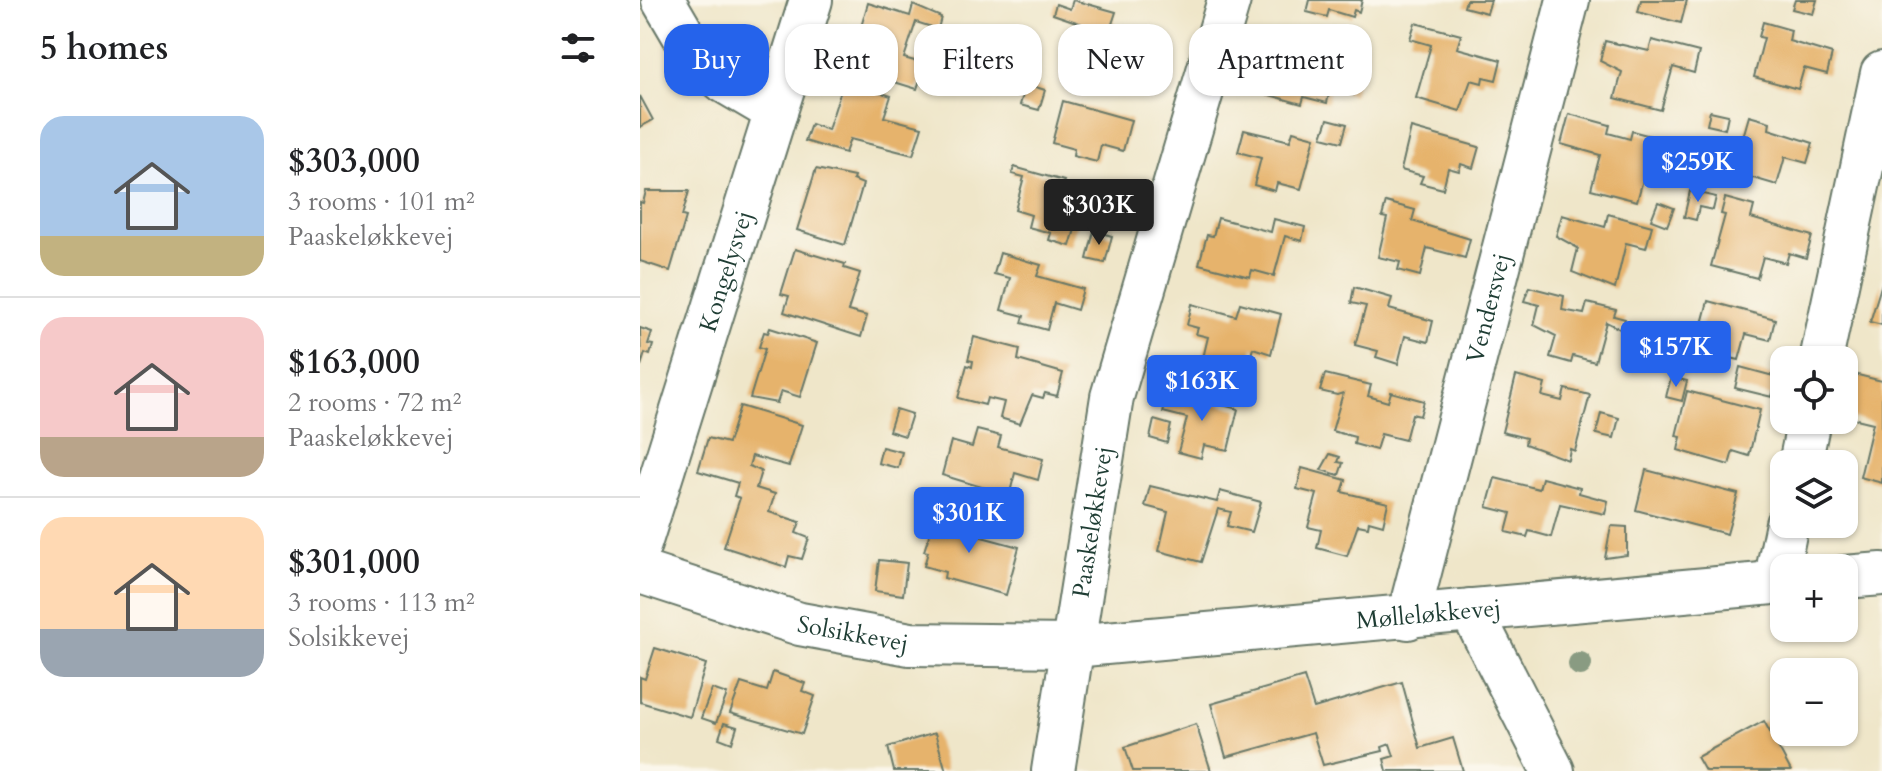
<!DOCTYPE html>
<html lang="en">
<head>
<meta charset="utf-8">
<style>
  body { margin:0; font-family:Cardo,serif; background:#f6f6f6; color:#202124; height:100vh; display:flex; flex-direction:column; font-size:30px; white-space:nowrap }
  * { box-sizing:border-box; margin:0 }
  p { font-size:26px; color:#757577 }
  .icon { flex:none; width:44px; height:44px; fill:none; stroke:currentColor; stroke-width:2; stroke-linecap:round; stroke-linejoin:round }
  .map { position:relative; flex:1; overflow:hidden }
  .side { display:flex; flex-direction:column; background:#fff; width:640px }
  .side>* { flex:none }
  .hud { position:absolute; left:24px; top:24px; width:760px; height:72px; display:flex; gap:16px }
  .buttons { position:absolute; left:1130px; top:346px; display:grid; gap:16px }
  .buttons a { display:grid; place-items:center; width:88px; height:88px; border-radius:16px; background:#fff; box-shadow:0 2px 6px #0004; font-size:40px }
  .price { position:absolute; translate:-50% -68px; padding:0 18px; border-radius:8px; background:#2563eb; color:#fff; font-size:26px; line-height:52px; filter:drop-shadow(0 2px 4px #0008) }
  .price::after { content:''; position:absolute; left:50%; top:48px; width:24px; height:18px; margin-left:-12px; background:inherit; clip-path:polygon(0 0,100% 0,50% 100%) }
  .price.on { background:#222; color:#fff }
  ul { padding:0; list-style:none }
  li { display:flex; align-items:center; gap:24px; height:200px; padding:0 40px }
  li+li { border-top:2px solid #e0e0e0 }
  li span { display:grid; place-items:center; flex:none; width:224px; height:160px; border-radius:24px; color:#555 }
  li>.icon { margin-inline-start:auto }
  span .icon { width:96px; height:96px; fill:#fffc; stroke-width:1 }
  li b { font-size:34px }
  h2 { display:flex; justify-content:space-between; align-items:center; height:96px; padding:0 40px; font-size:34px }
  .chip { padding:0 28px; border-radius:24px; background:#fff; box-shadow:0 2px 6px #0004; font-size:28px; line-height:72px }
  .chip.on { background:#2563eb; color:#fff }
  main { display:flex; flex:1; min-height:0 }
  .map>svg:first-child { display:block }
  .building { fill:#e6b36c }
  .lines { fill:none; stroke-linecap:round; stroke-linejoin:round }
  .street-casing { stroke:#687868; stroke-width:46 }
  .street { stroke:#fff; stroke-width:42 }
  .tree { fill:#899b82 }
  .labels { text-anchor:middle; stroke-width:8; stroke-linejoin:round; paint-order:stroke }
  .street-label { font-size:24px; fill:#1f3d34; stroke:#fbf7ec }
</style>
</head>
<body>
<main>
<section class="side">
<h2>5 homes<svg class="icon" aria-label="filters" viewBox="0 0 24 24"><path d="M4 7h16M4 17h16"/><circle cx="9" cy="7" r="2"/><circle cx="15" cy="17" r="2"/></svg></h2>
<ul>
<li><span style="background:linear-gradient(#a9c7e8 75%,#c2b280 0)"><svg class="icon" aria-label="home" viewBox="0 0 24 24"><path d="M3 11l9-7 9 7M6 9v11h12V9"/></svg></span><div><b>$303,000</b><p>3 rooms · 101 m²</p><p>Paaskeløkkevej</p></div></li>
<li><span style="background:linear-gradient(#f6c9c9 75%,#b9a48a 0)"><svg class="icon" aria-label="home" viewBox="0 0 24 24"><path d="M3 11l9-7 9 7M6 9v11h12V9"/></svg></span><div><b>$163,000</b><p>2 rooms · 72 m²</p><p>Paaskeløkkevej</p></div></li>
<li><span style="background:linear-gradient(#ffd9b3 70%,#9aa5b1 0)"><svg class="icon" aria-label="home" viewBox="0 0 24 24"><path d="M3 11l9-7 9 7M6 9v11h12V9"/></svg></span><div><b>$301,000</b><p>3 rooms · 113 m²</p><p>Solsikkevej</p></div></li>
</ul>
</section>
<div class="map">
<svg width="1242" height="771" viewBox="0 0 1242 771">
  <rect width="100%" height="100%" fill="#fbf7ec"/>
  <filter id="ink" filterUnits="userSpaceOnUse"><feTurbulence type="fractalNoise" baseFrequency=".0125" numOctaves="2"/><feDisplacementMap in="SourceGraphic" scale="16" xChannelSelector="R" yChannelSelector="G"/><feConvolveMatrix kernelMatrix="1 2 1 2 8 2 1 2 1" color-interpolation-filters="sRGB"/></filter>
  <filter id="wash" filterUnits="userSpaceOnUse"><feTurbulence type="fractalNoise" baseFrequency=".006" numOctaves="4" result="noise"/><feDisplacementMap in="SourceGraphic" scale="32" xChannelSelector="R" yChannelSelector="G"/><feGaussianBlur stdDeviation="1.8" result="paint"/><feColorMatrix in="noise" values="0 0 0 0 0 0 0 0 0 0 0 0 0 0 0 0 0 1.4 0 .05"/><feComposite in="paint" operator="in"/></filter>
  <g filter="url(#wash)">
    <rect width="100%" height="100%" fill="#efe6c9"/>
    <g id="blocks">
      <g class="building">
        <polygon points="433,0 476,12 472,24 516,37 510,57 487,50 476,90 455,84 460,65 438,58 448,26 413,14 416,4 430,9"/>
        <polygon points="670,0 722,0 719,12 714,10 712,17 689,10 687,17 667,12"/>
        <polygon points="826,0 851,0 847,13 824,7"/>
        <polygon points="1001,0 1047,0 1041,23 998,12"/>
        <polygon points="1155,0 1177,0 1173,14 1152,9"/>
        <polygon points="228,3 270,16 273,5 301,17 298,29 276,22 264,58 285,64 277,89 209,68"/>
        <polygon points="1123,22 1151,30 1149,41 1192,54 1187,74 1164,68 1158,89 1114,77 1124,38 1119,37"/>
        <polygon points="775,23 821,35 817,48 861,60 856,80 843,77 842,83 831,80 820,111 776,98 791,45 770,39"/>
        <polygon points="1012,40 1059,52 1054,73 1033,67 1021,110 975,98 982,72 960,61 965,41 1009,51"/>
        <polygon points="630,45 720,68 713,95 690,89 687,103 664,97 662,104 611,90 619,62 625,63"/>
        <polygon points="204,81 251,96 244,117 282,127 273,155 210,139 205,153 165,141 171,124 188,130"/>
        <polygon points="386,84 405,90 399,110 380,105"/>
        <polygon points="0,96 13,120 0,127"/>
        <polygon points="423,101 491,120 483,151 461,145 457,162 433,156 434,149 412,143"/>
        <polygon points="1070,111 1088,115 1085,129 1067,125"/>
        <polygon points="929,114 970,125 968,133 990,139 992,131 1033,142 1028,160 1010,155 997,201 951,189 960,155 921,144"/>
        <polygon points="1109,116 1130,122 1129,129 1173,143 1167,163 1145,157 1137,185 1093,172"/>
        <polygon points="688,119 707,124 702,142 682,137"/>
        <polygon points="771,128 839,147 833,168 821,164 819,171 808,168 803,189 780,183 783,176 761,170"/>
        <polygon points="604,130 650,141 653,131 675,137 661,189 637,183 635,191 614,185 621,158 598,152"/>
        <polygon points="374,167 424,181 421,192 466,204 460,225 438,219 430,246 409,240 411,233 388,227 391,215 375,210 384,177 372,174"/>
        <polygon points="176,169 214,177 213,180 223,184 205,245 157,230"/>
        <polygon points="6,191 49,191 42,216 46,217 30,271 0,261 0,202 3,203"/>
        <polygon points="1050,191 1076,197 1073,210 1059,207 1056,220 1044,217"/>
        <polygon points="1085,198 1114,206 1111,218 1172,236 1166,258 1149,253 1146,263 1123,257 1117,278 1071,266 1085,215 1081,214"/>
        <polygon points="746,202 775,210 772,221 830,239 825,258 787,248 780,276 758,270 760,262 738,257 747,218 742,217"/>
        <polygon points="1018,202 1034,208 1027,226 1011,220"/>
        <polygon points="968,214 1012,226 1006,248 986,243 975,289 932,272 938,248 916,236 922,215 965,227"/>
        <polygon points="578,218 631,232 634,219 665,227 662,241 645,236 634,276 612,270 610,277 559,264 567,235 573,236"/>
        <polygon points="454,231 472,236 465,263 447,259"/>
        <polygon points="155,249 205,264 204,268 220,273 208,311 227,316 221,337 144,312 149,296 141,294"/>
        <polygon points="360,253 401,265 397,276 443,289 437,310 414,303 407,330 382,323 384,316 361,310 370,278 354,274"/>
        <polygon points="1242,283 1242,325 1230,322"/>
        <polygon points="714,287 752,298 749,309 793,321 788,342 765,336 758,364 736,357 738,351 715,345 726,306 711,303"/>
        <polygon points="889,287 924,296 922,310 944,314 947,303 976,310 974,316 985,319 982,330 966,322 955,362 933,356 931,363 910,357 916,336 894,325 899,305 884,301"/>
        <polygon points="1068,301 1135,319 1130,340 1106,334 1099,360 1078,355 1080,348 1057,343"/>
        <polygon points="600,303 641,314 631,354 613,348 609,362 586,357 585,364 563,358 568,337 556,334 558,328 547,325 552,304 596,316"/>
        <polygon points="0,328 12,332 8,344 13,345 10,355 5,353 1,366"/>
        <polygon points="130,328 177,343 160,397 141,391 137,403 110,398 125,349 119,347 124,332 128,333"/>
        <polygon points="334,337 380,349 378,360 423,373 417,396 405,393 403,398 392,395 380,424 360,418 364,402 347,398 345,405 318,398 327,365 332,367 333,361 328,360"/>
        <polygon points="1100,367 1137,377 1132,397 1095,388"/>
        <polygon points="685,374 731,385 728,396 748,402 751,392 784,401 780,416 772,414 765,440 741,434 736,450 714,444 715,437 692,431 703,393 697,395 680,391"/>
        <polygon points="1214,374 1242,381 1242,483 1220,477 1233,423 1204,416"/>
        <polygon points="876,376 905,384 902,396 922,401 925,389 950,395 935,451 930,449 928,460 885,444 886,438 862,432"/>
        <polygon points="1031,377 1047,381 1042,401 1026,397"/>
        <polygon points="528,391 598,409 588,450 564,445 561,458 538,452 547,418 523,412"/>
        <polygon points="1047,391 1120,410 1109,456 1093,451 1089,465 1038,450 1041,437 1036,436"/>
        <polygon points="100,406 162,425 149,466 112,456 109,466 121,471 116,488 135,494 129,512 160,522 156,533 169,538 162,559 149,556 146,567 84,547 100,498 94,496 98,483 58,471 68,438 88,443"/>
        <polygon points="256,409 272,414 265,436 249,431"/>
        <polygon points="961,413 979,418 974,438 956,434"/>
        <polygon points="514,420 531,425 527,443 510,438"/>
        <polygon points="337,430 361,436 358,447 403,459 398,480 375,473 368,500 344,494 345,488 302,475 311,441 332,447"/>
        <polygon points="242,447 262,452 258,468 238,463"/>
        <polygon points="690,454 700,457 698,462 703,463 699,475 681,470"/>
        <polygon points="662,468 706,480 702,492 748,503 743,525 729,521 728,527 718,525 707,556 677,548 681,530 668,527 677,494 657,489"/>
        <polygon points="1006,470 1098,494 1087,534 996,510"/>
        <polygon points="855,478 899,489 902,478 940,488 939,493 968,501 965,514 920,504 911,537 889,531 887,537 866,532 871,513 847,507"/>
        <polygon points="510,486 577,502 580,491 621,502 612,532 587,526 591,512 578,509 561,562 519,551 528,512 505,506"/>
        <polygon points="297,511 327,519 323,532 379,547 366,595 304,578 305,572 284,566 288,552 284,551"/>
        <polygon points="971,526 987,527 987,555 965,558"/>
        <polygon points="239,560 267,563 263,595 235,591"/>
        <polygon points="15,648 66,664 50,717 0,702 0,677 5,679"/>
        <polygon points="133,672 165,683 162,691 175,696 162,734 90,713 101,683 127,691"/>
        <polygon points="664,677 674,708 762,682 780,748 813,738 823,771 747,771 744,759 754,756 750,744 742,747 743,751 683,765 673,733 586,757 571,704"/>
        <polygon points="72,689 87,694 76,723 61,718"/>
        <polygon points="1124,721 1151,771 1065,771 1057,757"/>
        <polygon points="84,723 97,727 92,743 79,738"/>
        <polygon points="556,724 571,771 493,771 485,747"/>
        <polygon points="295,733 306,771 254,771 248,747"/>
      </g>
    </g>
  </g>
  <g filter="url(#ink)">
    <use href="#blocks" fill-opacity="0" stroke="#687868" stroke-width="2"/>
    <g class="lines">
      <defs>
        <g id="street">
          <polyline points="23,0 57,58 85,82 136,112"/>
          <polyline points="1181,360 1242,73"/>
          <polyline points="1160,464 1169,420"/>
          <path id="s1" d="M0,544L171,0"/>
          <path id="s2" d="M0,572L160,624L270,644L433,646L1144,582"/>
          <polyline points="1204,577 1242,574"/>
          <polyline points="1135,582 1147,524"/>
          <polyline points="831,610 913,771"/>
          <path id="s3" d="M768,618L928,0"/>
          <path id="s4" d="M413,771L472,397L589,0"/>
        </g>
      </defs>
      <use href="#street" class="street-casing"/>
      <use href="#street" class="street"/>
    </g>
    <circle class="tree" cx="940" cy="664" r="12"/>
  </g>
  <g class="labels">
    <g class="street-label">
      <text dy="8" stroke="none"><textPath href="#s1" startOffset="286">Kongelysvej</textPath></text>
      <text dy="8" stroke="none"><textPath href="#s3" startOffset="320">Vendersvej</textPath></text>
      <text dy="8" stroke="none"><textPath href="#s4" startOffset="252">Paaskeløkkevej</textPath></text>
      <text dy="8" stroke="none"><textPath href="#s2" startOffset="800">Mølleløkkevej</textPath></text>
      <text dy="8" stroke="none"><textPath href="#s2" startOffset="222">Solsikkevej</textPath></text>
    </g>
  </g>
</svg>
<div class="buttons">
<a><svg class="icon" aria-label="locate" viewBox="0 0 24 24"><circle cx="12" cy="12" r="6"/><path d="M12 2v4M12 18v4M2 12h4M18 12h4"/></svg></a>
<a><svg class="icon" aria-label="layers" viewBox="0 0 24 24"><path d="M12 4l9 5-9 5-9-5zM3 14l9 5 9-5"/></svg></a>
<a>+</a>
<a>−</a>
</div>
<b class="price" style="left:1058px;top:204px">$259K</b>
<b class="price on" style="left:459px;top:247px">$303K</b>
<b class="price" style="left:1036px;top:389px">$157K</b>
<b class="price" style="left:562px;top:423px">$163K</b>
<b class="price" style="left:329px;top:555px">$301K</b>
<div class="hud">
<a class="chip on">Buy</a>
<a class="chip">Rent</a>
<a class="chip">Filters</a>
<a class="chip">New</a>
<a class="chip">Apartment</a>
</div>
</div>
</main>
</body>
</html>
